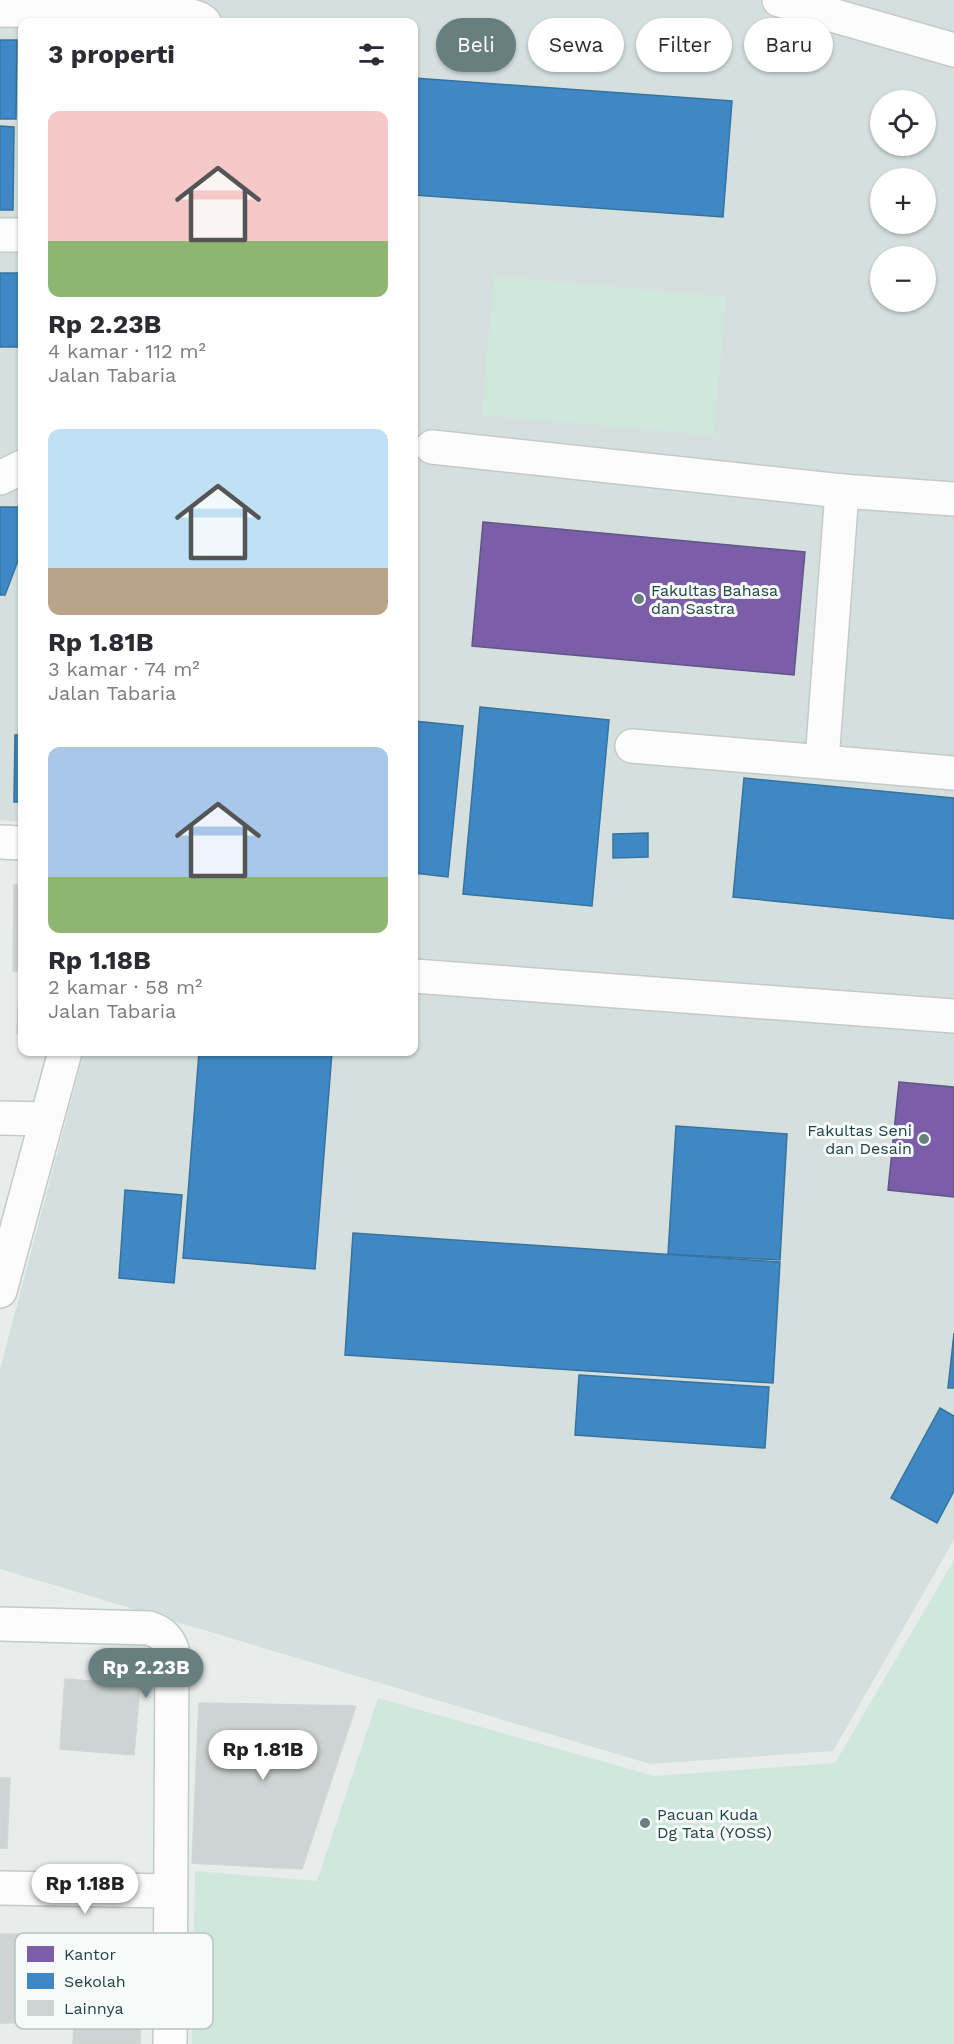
<!DOCTYPE html>
<html lang="id">
<head>
<meta charset="utf-8">
<style>
  body { margin:0; font-family:"Work Sans",sans-serif; background:#f7f7f7; color:#2b2b33; height:100vh; display:flex; flex-direction:column; font-size:22px; white-space:nowrap }
  * { box-sizing:border-box; margin:0 }
  p { font-size:20px; color:#7c7c81 }
  .icon { flex:none; width:33px; height:33px; fill:none; stroke:currentColor; stroke-width:2; stroke-linecap:round; stroke-linejoin:round }
  .map { position:relative; flex:1; overflow:hidden }
  .details { position:absolute; left:18px; top:18px; width:400px; height:1038px; display:flex; flex-direction:column; background:#fff; border-radius:12px; box-shadow:0 2px 4px #0004 }
  .details>* { flex:none }
  .guide { position:absolute; left:436px; top:18px; width:428px; height:54px; display:flex; gap:12px }
  .fabs { position:absolute; left:870px; top:90px; display:grid; gap:12px }
  .fabs a { display:grid; place-items:center; width:66px; height:66px; border-radius:50%; background:#fff; box-shadow:0 2px 4px #0004; font-size:30px }
  .price { position:absolute; translate:-50% -51px; padding:0 14px; border-radius:21px; background:#fff; color:#222; font-size:20px; line-height:39px; filter:drop-shadow(0 2px 3px #0008) }
  .price::after { content:''; position:absolute; left:50%; top:36px; width:18px; height:14px; margin-left:-9px; background:inherit; clip-path:polygon(0 0,100% 0,50% 100%) }
  .price.active { background:#677f7e; color:#fff }
  ul { padding:0; list-style:none }
  li { display:grid; align-content:center; gap:12px; height:318px; padding:0 30px }
  li span { display:grid; place-items:center; height:186px; border-radius:12px; color:#555 }
  li>.icon { margin-inline-start:auto }
  span .icon { width:108px; height:108px; fill:#fffc; stroke-width:1 }
  li b { font-size:26px }
  h2 { display:flex; justify-content:space-between; align-items:center; height:72px; padding:0 30px; font-size:26px }
  .tag { padding:0 21px; border-radius:27px; background:#fff; box-shadow:0 2px 4px #0004; font-size:21px; line-height:54px }
  .tag.active { background:#677f7e; color:#fff }
  .map>svg:first-child { display:block }
  .built { fill:#d5e0de; fill-rule:evenodd }
  .pitch { fill:#d0e7dd }
  .offices { fill:#7b5ea7; stroke:#605689; stroke-width:1.5 }
  .schools { fill:#3f88c5; stroke:#36749e; stroke-width:1.5 }
  .building { fill:#ced4d3; stroke:#d0d6d5; stroke-width:1.5 }
  .lines { fill:none; stroke-linecap:round; stroke-linejoin:round }
  .minor-casing { stroke:#c4cac9; stroke-width:36 }
  .minor { stroke:#fcfcfc; stroke-width:33 }
  .poi-dot { fill:#677f7e; stroke:#f6fbfa; stroke-width:2 }
  .labels { text-anchor:middle; stroke-width:6; stroke-linejoin:round; paint-order:stroke }
  .poi-label { font-size:16px; fill:#214443; stroke:#f6fbfa; text-anchor:start }
  .key { fill:#f6fbfa; stroke:#b6c4c3; stroke-width:1.5 }
  .key-label { font-size:16px; fill:#214443 }
</style>
</head>
<body>
<div class="map">
<svg width="954" height="2044" viewBox="0 0 954 2044">
  <rect width="100%" height="100%" fill="#e8edec"/>
  <path class="built" d="M0,0H954V1540L833,1751L650,1764L0,1569V1369L84,1052H414V22H22V822L0,820ZM880,100H926V146H880ZM880,178H926V224H880ZM880,256H926V302H880Z"/>
  <g class="pitch">
    <polygon points="494,276 726,297 714,435 482,415"/>
    <polygon points="954,1560 954,2044 192,2044 195,1871 317,1881 378,1698 654,1776 835,1763"/>
  </g>
  <g class="offices">
    <polygon points="483,522 805,552 794,675 472,646"/>
    <polygon points="899,1082 954,1087 954,1197 888,1190"/>
  </g>
  <g class="schools">
    <polygon points="0,40 17,40 16,119 0,119"/>
    <polygon points="414,78 732,101 723,217 414,195"/>
    <polygon points="0,126 14,127 13,210 0,210"/>
    <rect x="0" y="273" width="22" height="74"/>
    <polygon points="0,507 22,507 22,550 5,595 0,595"/>
    <polygon points="480,707 609,720 592,906 463,894"/>
    <polygon points="414,721 463,726 448,877 414,873"/>
    <polygon points="15,735 22,735 22,802 14,802"/>
    <polygon points="744,778 954,798 954,919 733,897"/>
    <polygon points="648,833 648,857 613,858 613,834"/>
    <polygon points="199,1052 332,1052 315,1269 183,1258"/>
    <polygon points="676,1126 787,1134 780,1260 668,1254"/>
    <polygon points="125,1190 182,1195 174,1283 119,1278"/>
    <polygon points="353,1233 780,1262 773,1383 345,1355"/>
    <polygon points="954,1333 954,1388 948,1388"/>
    <polygon points="579,1375 769,1387 765,1448 575,1435"/>
    <polygon points="940,1408 954,1416 954,1491 937,1523 891,1498"/>
  </g>
  <g class="building">
    <polygon points="14,885 22,885 22,971 13,971"/>
    <polygon points="19,988 22,988 22,1033 17,1033"/>
    <polygon points="65,1679 140,1685 134,1755 60,1749"/>
    <polygon points="199,1703 356,1706 302,1869 192,1863"/>
    <polygon points="0,1778 10,1778 7,1848 0,1848"/>
    <rect x="0" y="1934" width="27" height="89"/>
    <polygon points="74,2023 141,2026 140,2044 73,2044"/>
  </g>
  <g class="lines">
    <defs>
      <g id="minor">
        <polyline points="779,0 954,50"/>
        <polyline points="0,10 181,13 198,18 204,22"/>
        <polyline points="0,235 22,235"/>
        <polyline points="432,447 842,491 954,499"/>
        <polyline points="0,478 22,467"/>
        <polyline points="632,746 954,773"/>
        <polyline points="822,761 842,491"/>
        <polyline points="0,842 22,843"/>
        <polyline points="414,976 954,1016"/>
        <polyline points="0,1118 46,1119"/>
        <polyline points="0,1291 65,1052"/>
        <path d="M0,1624L149,1628C161,1632 167,1637 172,1649L170,2044"/>
        <polyline points="0,1888 170,1891"/>
      </g>
    </defs>
    <use href="#minor" class="minor-casing"/>
    <use href="#minor" class="minor"/>
  </g>
  <g class="poi-dot">
    <circle cx="639" cy="599" r="6"/>
    <circle cx="924" cy="1139" r="6"/>
    <circle cx="645" cy="1823" r="6"/>
  </g>
  <g class="labels">
    <g class="poi-label">
      <text x="651" y="596">Fakultas Bahasa<tspan x="651" dy="18">dan Sastra</tspan></text>
      <text x="912" y="1136" text-anchor="end">Fakultas Seni<tspan x="912" dy="18">dan Desain</tspan></text>
      <text x="657" y="1820">Pacuan Kuda<tspan x="657" dy="18">Dg Tata (YOSS)</tspan></text>
    </g>
  </g>
  <rect x="15" y="1933" width="198" height="96" rx="9" class="key"/>
  <rect x="27" y="1946" width="27" height="16" fill="#7b5ea7"/>
  <rect x="27" y="1973" width="27" height="16" fill="#3f88c5"/>
  <rect x="27" y="2000" width="27" height="16" fill="#ced4d3"/>
  <g class="key-label">
    <text x="64" y="1960">Kantor</text>
    <text x="64" y="1987">Sekolah</text>
    <text x="64" y="2014">Lainnya</text>
  </g>
</svg>
<div class="fabs">
<a><svg class="icon" aria-label="locate" viewBox="0 0 24 24"><circle cx="12" cy="12" r="6"/><path d="M12 2v4M12 18v4M2 12h4M18 12h4"/></svg></a>
<a>+</a>
<a>−</a>
</div>
<b class="price active" style="left:146px;top:1699px">Rp 2.23B</b>
<b class="price" style="left:263px;top:1781px">Rp 1.81B</b>
<b class="price" style="left:85px;top:1915px">Rp 1.18B</b>
<div class="guide">
<a class="tag active">Beli</a>
<a class="tag">Sewa</a>
<a class="tag">Filter</a>
<a class="tag">Baru</a>
</div>
<section class="details">
<h2>3 properti<svg class="icon" aria-label="filters" viewBox="0 0 24 24"><path d="M4 7h16M4 17h16"/><circle cx="9" cy="7" r="2"/><circle cx="15" cy="17" r="2"/></svg></h2>
<ul>
<li><span style="background:linear-gradient(#f6c9c9 70%,#8fb573 0)"><svg class="icon" aria-label="home" viewBox="0 0 24 24"><path d="M3 11l9-7 9 7M6 9v11h12V9"/></svg></span><div><b>Rp 2.23B</b><p>4 kamar · 112 m²</p><p>Jalan Tabaria</p></div></li>
<li><span style="background:linear-gradient(#bfe0f5 75%,#b9a48a 0)"><svg class="icon" aria-label="home" viewBox="0 0 24 24"><path d="M3 11l9-7 9 7M6 9v11h12V9"/></svg></span><div><b>Rp 1.81B</b><p>3 kamar · 74 m²</p><p>Jalan Tabaria</p></div></li>
<li><span style="background:linear-gradient(#a9c7e8 70%,#8fb573 0)"><svg class="icon" aria-label="home" viewBox="0 0 24 24"><path d="M3 11l9-7 9 7M6 9v11h12V9"/></svg></span><div><b>Rp 1.18B</b><p>2 kamar · 58 m²</p><p>Jalan Tabaria</p></div></li>
</ul>
</section>
</div>
</body>
</html>
